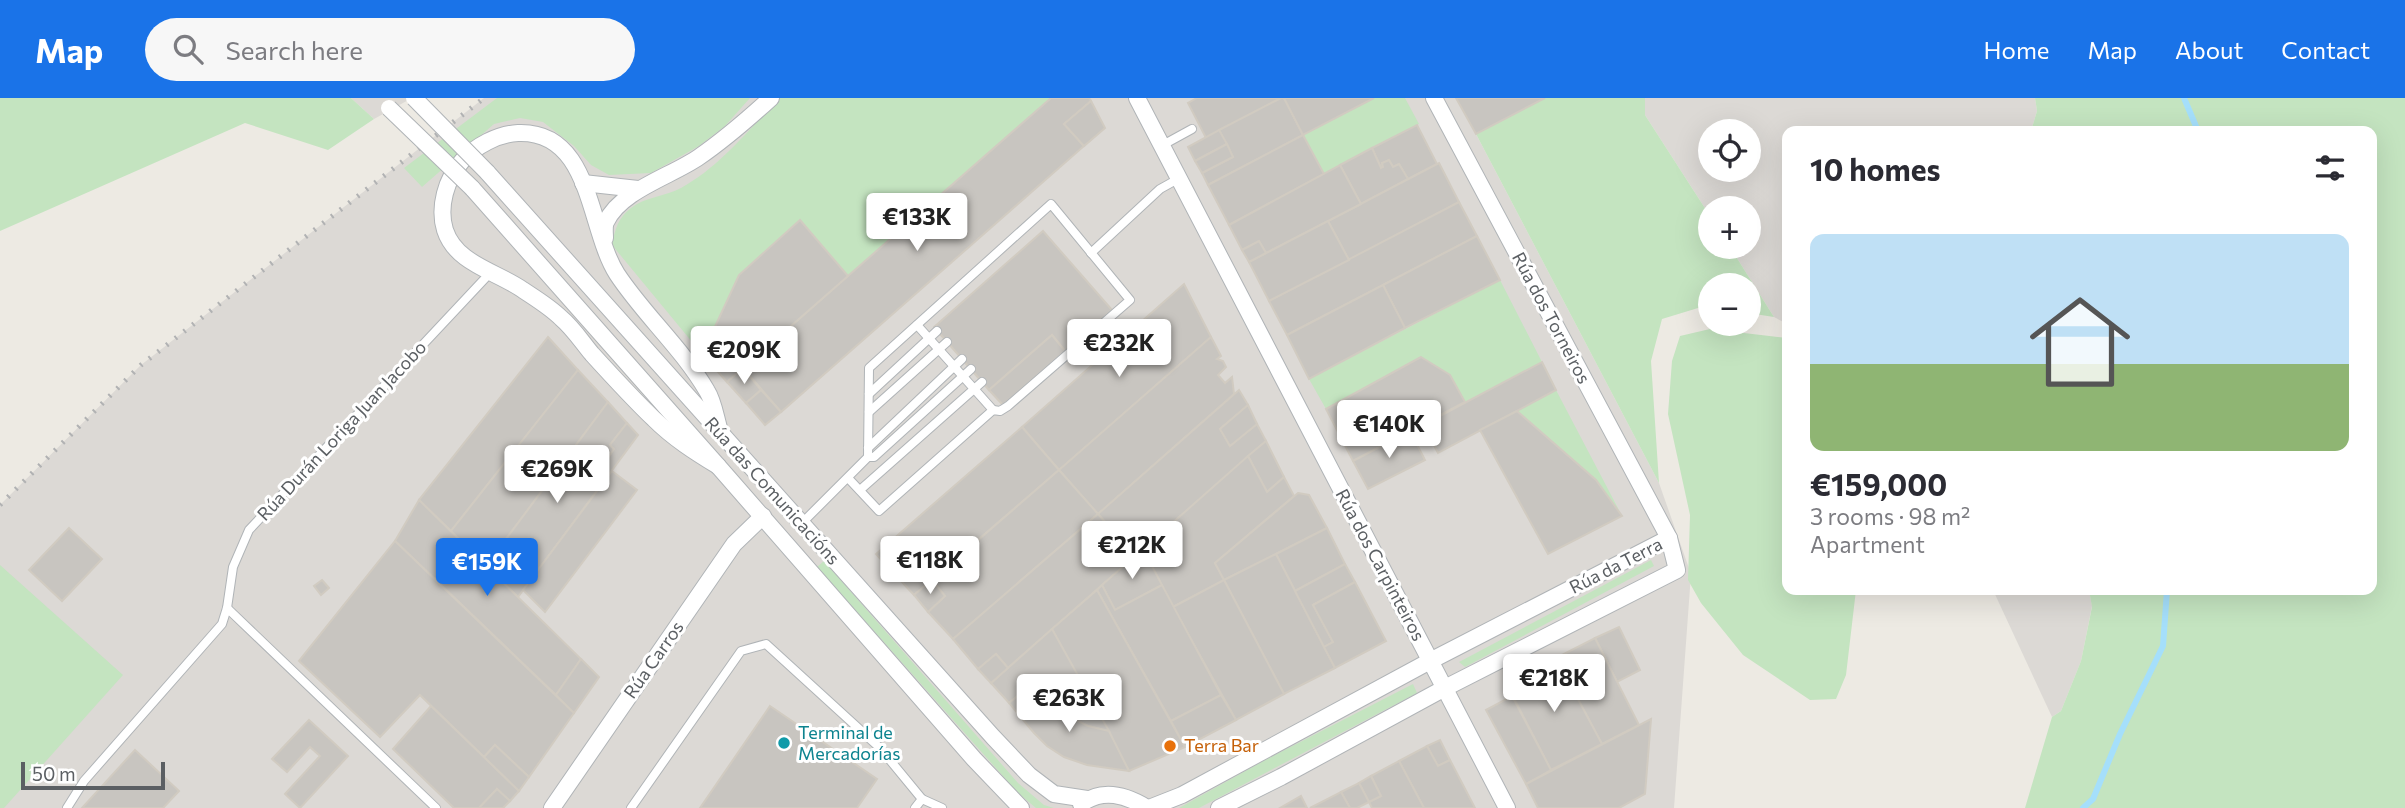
<!DOCTYPE html>
<html lang="en">
<head>
<meta charset="utf-8">
<style>
  body { margin:0; font-family:Commissioner,sans-serif; background:#f7f7f7; color:#2b2b33; height:100vh; display:flex; flex-direction:column; font-size:26px; white-space:nowrap }
  * { box-sizing:border-box; margin:0 }
  p { font-size:23px; color:#7c7c81 }
  .icon { flex:none; width:38px; height:38px; fill:none; stroke:currentColor; stroke-width:2; stroke-linecap:round; stroke-linejoin:round }
  .map { position:relative; flex:1; overflow:hidden }
  .drawer { position:absolute; left:1782px; top:28px; width:595px; height:469px; display:flex; flex-direction:column; background:#fff; border-radius:14px; box-shadow:0 7px 28px #0002 }
  .drawer>* { flex:none }
  .buttons { position:absolute; left:1698px; top:21px; display:grid; gap:14px }
  .buttons a { display:grid; place-items:center; width:63px; height:63px; border-radius:50%; background:#fff; box-shadow:0 7px 28px #0002; font-size:35px }
  .scale { position:absolute; left:21px; bottom:18px; width:144px; box-sizing:border-box; padding-left:7px; border:4px solid #5b5f63; border-top:0; font-size:19px; line-height:24px; white-space:nowrap; color:#5b5f63; -webkit-text-stroke:5px #fff; paint-order:stroke }
  .price { position:absolute; translate:-50% -60px; padding:0 16px; border-radius:7px; background:#fff; color:#222; font-size:23px; line-height:46px; filter:drop-shadow(0 2px 4px #0008) }
  .price::after { content:''; position:absolute; left:50%; top:42px; width:21px; height:16px; margin-left:-10px; background:inherit; clip-path:polygon(0 0,100% 0,50% 100%) }
  .price.current { background:#1a73e8; color:#fff }
  ul { padding:0; list-style:none }
  li { display:grid; align-content:center; gap:14px; height:371px; padding:0 28px }
  li span { display:grid; place-items:center; height:217px; border-radius:14px; color:#555 }
  li>.icon { margin-inline-start:auto }
  span .icon { width:126px; height:126px; fill:#fffc; stroke-width:1 }
  li b { font-size:30px }
  h2 { display:flex; justify-content:space-between; align-items:center; height:84px; padding:0 28px; font-size:30px }
  header { display:flex; align-items:center; gap:42px; box-sizing:border-box; height:98px; padding:0 35px; background:#1a73e8; color:#fff }
  header strong { font-size:33px }
  nav { display:flex; gap:38px; margin-inline-start:auto; font-size:24px }
  .search { width:490px; height:63px; background:#f7f7f7; display:flex; align-items:center; gap:18px; box-sizing:border-box; padding:0 24px; border-radius:38px; color:#7c7c81; font-size:26px }
  .map>svg:first-child { display:block }
  .industrial { fill:#dcd9d5; fill-rule:evenodd }
  .green { fill:#c4e4c0 }
  .lines { fill:none; stroke-linecap:round; stroke-linejoin:round }
  .stream { stroke:#a5dffb; stroke-width:6 }
  .building { fill:#c8c5c0; stroke:#d1cbc1; stroke-width:2 }
  .service-casing { stroke:#b0b4b7; stroke-width:10 }
  .minor-casing { stroke:#b0b4b7; stroke-width:18 }
  .service { stroke:#fff; stroke-width:8 }
  .minor { stroke:#fff; stroke-width:16 }
  .rail { stroke:#b1b2b3; stroke-width:5; stroke-dasharray:2 9; stroke-linecap:butt }
  .minor-bridge-casing { stroke:#b0b4b7; stroke-width:18; stroke-linecap:butt }
  .minor-bridge { stroke:#fff; stroke-width:16 }
  .culture-dot { fill:#0f9aa8; stroke:#fff; stroke-width:2.5 }
  .food-dot { fill:#e8710a; stroke:#fff; stroke-width:2.5 }
  .labels { text-anchor:middle; stroke-width:6; stroke-linejoin:round; paint-order:stroke }
  .street-label { font-size:18px; fill:#5b5f63; stroke:#fff }
  .culture-label { font-size:18px; fill:#0d838f; stroke:#fff; text-anchor:start }
  .food-label { font-size:18px; fill:#c56008; stroke:#fff; text-anchor:start }
</style>
</head>
<body>
<header>
<strong>Map</strong>
<div class="search"><svg class="icon" aria-label="search" viewBox="0 0 24 24"><circle cx="10" cy="10" r="6"/><path d="M15 15l6 6"/></svg>Search here</div>
<nav><a>Home</a><a>Map</a><a>About</a><a>Contact</a></nav>
</header>
<div class="map">
<svg width="2405" height="710" viewBox="0 0 2405 710">
  <rect width="100%" height="100%" fill="#edeae3"/>
  <g class="industrial">
    <polygon points="351,0 412,0 374,21"/>
    <polygon points="484,0 1545,0 1476,36 1659,385 1691,476 1674,710 0,710 0,407 141,267"/>
    <path d="M1645,0H2035L2037,13L2031,33H1787V226L1774,219L1730,149H1748V110H1710V118L1645,17ZM1710,33H1748V72H1710Z"/>
    <polygon points="1993,492 2089,492 2092,508 2081,563 2061,613 2052,619"/>
  </g>
  <g class="green">
    <polygon points="0,0 351,0 374,21 328,52 245,25 0,133"/>
    <polygon points="497,0 750,0 725,28 699,48 651,75 609,77 591,67 574,48 543,24 520,20 494,26 422,89 404,70"/>
    <path d="M780,0H1051L848,178L799,122L739,177L702,256L612,147C615,131 618,120 631,110C645,99 666,98 681,90C720,69 749,31 780,0Z"/>
    <polygon points="1374,0 1405,0 1419,26 1324,76 1303,37"/>
    <polygon points="1545,0 1645,0 1645,17 1710,118 1710,149 1730,149 1774,219 1748,215 1748,187 1710,187 1710,211 1698,210 1662,221 1651,263 1659,385 1476,36"/>
    <polygon points="2035,0 2405,0 2405,710 2025,710 2052,619 2061,613 2081,563 2092,509 2089,492 2371,492 2371,33 2031,33 2037,13"/>
    <polygon points="1500,182 1542,264 1465,304 1450,277 1421,259 1326,311 1309,281"/>
    <polygon points="1710,231 1787,240 1787,492 1856,492 1846,577 1836,601 1810,602 1743,557 1701,505 1688,482 1690,417 1668,316 1672,263 1680,238"/>
    <polygon points="1556,292 1620,414 1596,382 1517,313"/>
    <polygon points="1651,462 1654,468 1465,569 1459,564"/>
    <polygon points="824,463 1018,685 1044,707 1054,710 1036,710 1018,695 817,469"/>
    <polygon points="0,467 123,577 4,710 0,710"/>
    <polygon points="1413,586 1417,595 1199,710 1179,710 1265,662"/>
  </g>
  <g class="lines">
    <g class="stream">
      <polyline points="2184,0 2198,33"/>
      <polyline points="2083,710 2093,701 2120,636 2163,548 2167,492"/>
    </g>
  </g>
  <g class="building">
    <polygon points="1051,0 1089,0 1091,3 1064,26 1084,48 781,314 743,270"/>
    <polygon points="1197,0 1281,0 1206,40 1188,5"/>
    <polygon points="1281,0 1284,0 1303,37 1208,87 1202,75 1233,59 1219,32"/>
    <polygon points="1284,0 1374,0 1303,37"/>
    <polygon points="1456,0 1545,0 1476,36"/>
    <polygon points="1091,3 1105,30 1084,48 1064,26"/>
    <polygon points="1417,27 1437,66 1408,81 1399,66 1393,69 1389,62 1382,65 1383,69 1381,70 1372,50"/>
    <polygon points="1219,32 1227,46 1195,63 1188,49"/>
    <polygon points="1303,37 1324,76 1229,127 1208,87"/>
    <polygon points="1227,46 1233,59 1202,75 1195,63"/>
    <polygon points="1372,50 1381,70 1383,69 1382,65 1389,62 1393,69 1399,66 1408,81 1361,106 1340,67"/>
    <polygon points="1439,65 1459,104 1349,162 1328,123"/>
    <polygon points="1340,67 1361,106 1266,155 1259,143 1242,152 1229,127"/>
    <polygon points="1459,104 1477,138 1287,237 1269,203"/>
    <polygon points="800,122 848,178 727,284 711,266 727,253 712,235 739,177"/>
    <polygon points="1328,123 1349,162 1269,203 1249,164"/>
    <polygon points="1043,133 1112,212 1065,253 1052,237 989,292 934,229"/>
    <polygon points="1477,138 1500,182 1405,230 1383,187"/>
    <polygon points="1259,143 1266,155 1249,164 1242,152"/>
    <polygon points="1184,186 1211,239 1059,372 1022,329"/>
    <polygon points="1383,187 1405,230 1309,281 1287,237"/>
    <polygon points="712,235 727,253 711,266 702,256"/>
    <polygon points="1052,237 1065,253 1003,307 989,292"/>
    <polygon points="548,239 578,272 451,433 419,402"/>
    <polygon points="1211,239 1221,258 1217,261 1223,263 1226,269 1218,277 1225,285 1232,279 1234,296 1098,416 1059,372"/>
    <polygon points="1421,259 1450,277 1465,304 1353,363 1326,311"/>
    <polygon points="1542,264 1556,292 1438,355 1423,327"/>
    <polygon points="743,270 761,292 746,305 727,284"/>
    <polygon points="578,272 608,304 486,468 451,433"/>
    <polygon points="761,292 781,314 765,327 746,305"/>
    <polygon points="1239,292 1248,307 1220,331 1230,348 1257,326 1266,343 1135,458 1098,416"/>
    <polygon points="608,304 627,325 610,347 614,351 599,373 607,379 518,499 486,468"/>
    <polygon points="1248,307 1257,326 1230,348 1220,331"/>
    <polygon points="1517,313 1596,382 1622,418 1548,456 1480,332"/>
    <polygon points="627,325 638,337 607,379 599,373 614,351 610,347"/>
    <polygon points="1022,329 1059,372 914,497 876,456"/>
    <polygon points="1410,333 1425,362 1368,391 1353,363"/>
    <polygon points="1266,343 1284,379 1267,394 1248,358"/>
    <polygon points="1248,358 1267,394 1284,379 1294,398 1215,465 1224,482 1173,509 1143,451"/>
    <polygon points="1059,372 1098,416 953,541 928,514 945,498 932,482"/>
    <polygon points="612,373 637,392 545,514 523,492"/>
    <polygon points="1298,395 1309,397 1327,430 1224,482 1215,465"/>
    <polygon points="419,402 581,561 556,597 395,443"/>
    <polygon points="1098,416 1135,458 1008,570 996,556 978,571 953,541"/>
    <polygon points="69,430 102,461 62,503 29,472"/>
    <polygon points="1327,430 1345,466 1295,493 1276,456"/>
    <polygon points="395,443 574,615 529,679 495,647 484,659 420,597 380,639 299,563"/>
    <polygon points="1143,451 1162,487 1115,512 1102,487"/>
    <polygon points="1276,456 1335,570 1284,596 1224,482"/>
    <polygon points="1345,466 1355,484 1313,507 1333,544 1324,549 1295,493"/>
    <polygon points="322,482 329,490 321,497 314,488"/>
    <polygon points="932,482 945,498 928,514 914,497"/>
    <polygon points="1224,482 1284,596 1236,622 1173,509"/>
    <polygon points="1355,484 1386,543 1335,570 1324,549 1333,544 1313,507"/>
    <polygon points="1102,487 1115,512 1162,487 1221,597 1171,623 1097,492"/>
    <polygon points="1097,492 1185,649 1129,673 1052,531"/>
    <polygon points="1619,529 1640,572 1617,584 1595,540"/>
    <polygon points="1052,531 1109,633 1088,628 1072,620 1057,609 1045,596 1034,606 1024,593 1009,605 991,585"/>
    <polygon points="1595,540 1639,627 1602,646 1556,560"/>
    <polygon points="996,556 1008,570 991,585 978,571"/>
    <polygon points="1556,560 1602,646 1551,672 1506,585"/>
    <polygon points="581,561 599,579 574,615 556,597"/>
    <polygon points="1024,593 1034,606 1045,596 1057,609 1072,620 1088,628 1109,633 1129,673 1087,667 1064,659 1047,648 1034,635 1009,605"/>
    <polygon points="1221,597 1236,622 1185,649 1171,623"/>
    <polygon points="1512,598 1551,672 1526,686 1486,612"/>
    <polygon points="431,608 519,693 510,703 497,691 479,710 454,710 393,651"/>
    <polygon points="770,608 877,681 857,710 700,710"/>
    <polygon points="1651,621 1645,696 1619,710 1538,710 1526,686"/>
    <polygon points="309,622 348,658 300,710 285,696 320,658 310,649 287,674 272,661"/>
    <polygon points="1440,642 1450,662 1438,668 1427,648"/>
    <polygon points="495,647 529,679 519,693 484,659"/>
    <polygon points="1427,648 1438,668 1450,662 1475,710 1424,710 1399,663"/>
    <polygon points="135,652 179,693 163,710 82,710"/>
    <polygon points="1399,663 1424,710 1372,710 1369,704 1381,698 1371,678"/>
    <polygon points="1371,678 1381,698 1369,704 1359,685"/>
    <polygon points="1359,685 1369,704 1357,710 1350,710 1341,694"/>
    <polygon points="497,691 510,703 503,710 479,710"/>
    <polygon points="1341,694 1350,710 1310,710"/>
    <polygon points="1301,698 1307,710 1280,710"/>
  </g>
  <g class="lines">
    <defs>
      <g id="service">
        <polyline points="1161,48 1192,31"/>
        <polyline points="1091,155 1160,91 1178,81"/>
        <polyline points="917,227 993,312"/>
        <polyline points="869,296 937,233"/>
        <polyline points="869,314 947,244"/>
        <polyline points="868,350 962,261"/>
        <polyline points="868,359 874,359 971,271"/>
        <polyline points="860,392 982,284"/>
        <polyline points="802,425 868,359 869,270 1051,106 1130,202 1008,308 1000,313 993,312 879,413 848,380"/>
        <polyline points="227,510 436,710"/>
        <polyline points="922,701 942,710"/>
        <polyline points="67,710 84,683 222,526 227,510 233,469 249,432 491,174"/>
        <polyline points="631,710 741,553 766,546 880,650 922,701 915,710"/>
      </g>
      <g id="minor">
        <polyline points="1137,0 1507,710"/>
        <polyline points="487,74 993,639 1029,677 1054,696 1087,701"/>
        <polyline points="583,85 638,91"/>
        <polyline points="472,90 718,368 974,661 1021,710"/>
        <path d="M605,140C605,135 604,128 606,124C621,92 672,78 699,59C725,41 748,21 771,0"/>
        <path d="M718,368C695,354 673,340 654,321C633,301 612,278 592,256C582,244 573,230 561,220C550,209 535,200 523,192C496,173 456,166 445,132C438,109 446,81 462,63C475,48 498,36 518,35C592,32 588,131 617,176C644,217 682,250 707,293C714,304 716,321 720,333"/>
        <path d="M1081,706C1103,690 1126,697 1147,710"/>
        <polyline points="552,710 734,446 763,418"/>
        <polyline points="1149,710 1182,697 1430,563 1669,440"/>
        <polyline points="1219,710 1281,679 1443,591 1677,472 1669,440 1434,0"/>
      </g>
    </defs>
    <use href="#service" class="service-casing"/>
    <use href="#minor" class="minor-casing"/>
    <use href="#service" class="service"/>
    <use href="#minor" class="minor"/>
    <polyline class="rail" points="0,407 141,267 484,0"/>
    <defs>
      <g id="minor-bridge">
        <polyline points="414,0 487,74"/>
        <polyline points="389,10 472,90"/>
      </g>
    </defs>
    <use href="#minor-bridge" class="minor-bridge-casing"/>
    <use href="#minor-bridge" class="minor-bridge"/>
  </g>
  <circle class="culture-dot" cx="784" cy="645" r="7"/>
  <circle class="food-dot" cx="1170" cy="648" r="7"/>
  <g class="labels">
    <g class="street-label">
      <text transform="translate(1551 220) rotate(62)" y="6">Rúa dos Torneiros</text>
      <text transform="translate(342 333) rotate(-47)" y="6">Rúa Durán Loriga Juan Jacobo</text>
      <text transform="translate(772 393) rotate(48)" y="6">Rúa das Comunicacións</text>
      <text transform="translate(1380 467) rotate(62)" y="6">Rúa dos Carpinteiros</text>
      <text transform="translate(1616 468) rotate(-27)" y="6">Rúa da Terra</text>
      <text transform="translate(654 562) rotate(-55)" y="6">Rúa Carros</text>
    </g>
    <g class="culture-label">
      <text x="798" y="641">Terminal de<tspan x="798" dy="21">Mercadorías</tspan></text>
    </g>
    <g class="food-label">
      <text x="1184" y="654">Terra Bar</text>
    </g>
  </g>
</svg>
<div class="buttons">
<a><svg class="icon" aria-label="locate" viewBox="0 0 24 24"><circle cx="12" cy="12" r="6"/><path d="M12 2v4M12 18v4M2 12h4M18 12h4"/></svg></a>
<a>+</a>
<a>−</a>
</div>
<div class="scale">50 m</div>
<b class="price" style="left:917px;top:155px">€133K</b>
<b class="price" style="left:1119px;top:281px">€232K</b>
<b class="price" style="left:744px;top:288px">€209K</b>
<b class="price" style="left:1389px;top:362px">€140K</b>
<b class="price" style="left:557px;top:407px">€269K</b>
<b class="price" style="left:1132px;top:483px">€212K</b>
<b class="price" style="left:930px;top:498px">€118K</b>
<b class="price current" style="left:487px;top:500px">€159K</b>
<b class="price" style="left:1554px;top:616px">€218K</b>
<b class="price" style="left:1069px;top:636px">€263K</b>
<section class="drawer">
<h2>10 homes<svg class="icon" aria-label="filters" viewBox="0 0 24 24"><path d="M4 7h16M4 17h16"/><circle cx="9" cy="7" r="2"/><circle cx="15" cy="17" r="2"/></svg></h2>
<ul>
<li><span style="background:linear-gradient(#bfe0f5 60%,#8fb573 0)"><svg class="icon" aria-label="home" viewBox="0 0 24 24"><path d="M3 11l9-7 9 7M6 9v11h12V9"/></svg></span><div><b>€159,000</b><p>3 rooms · 98 m²</p><p>Apartment</p></div></li>
</ul>
</section>
</div>
</body>
</html>
